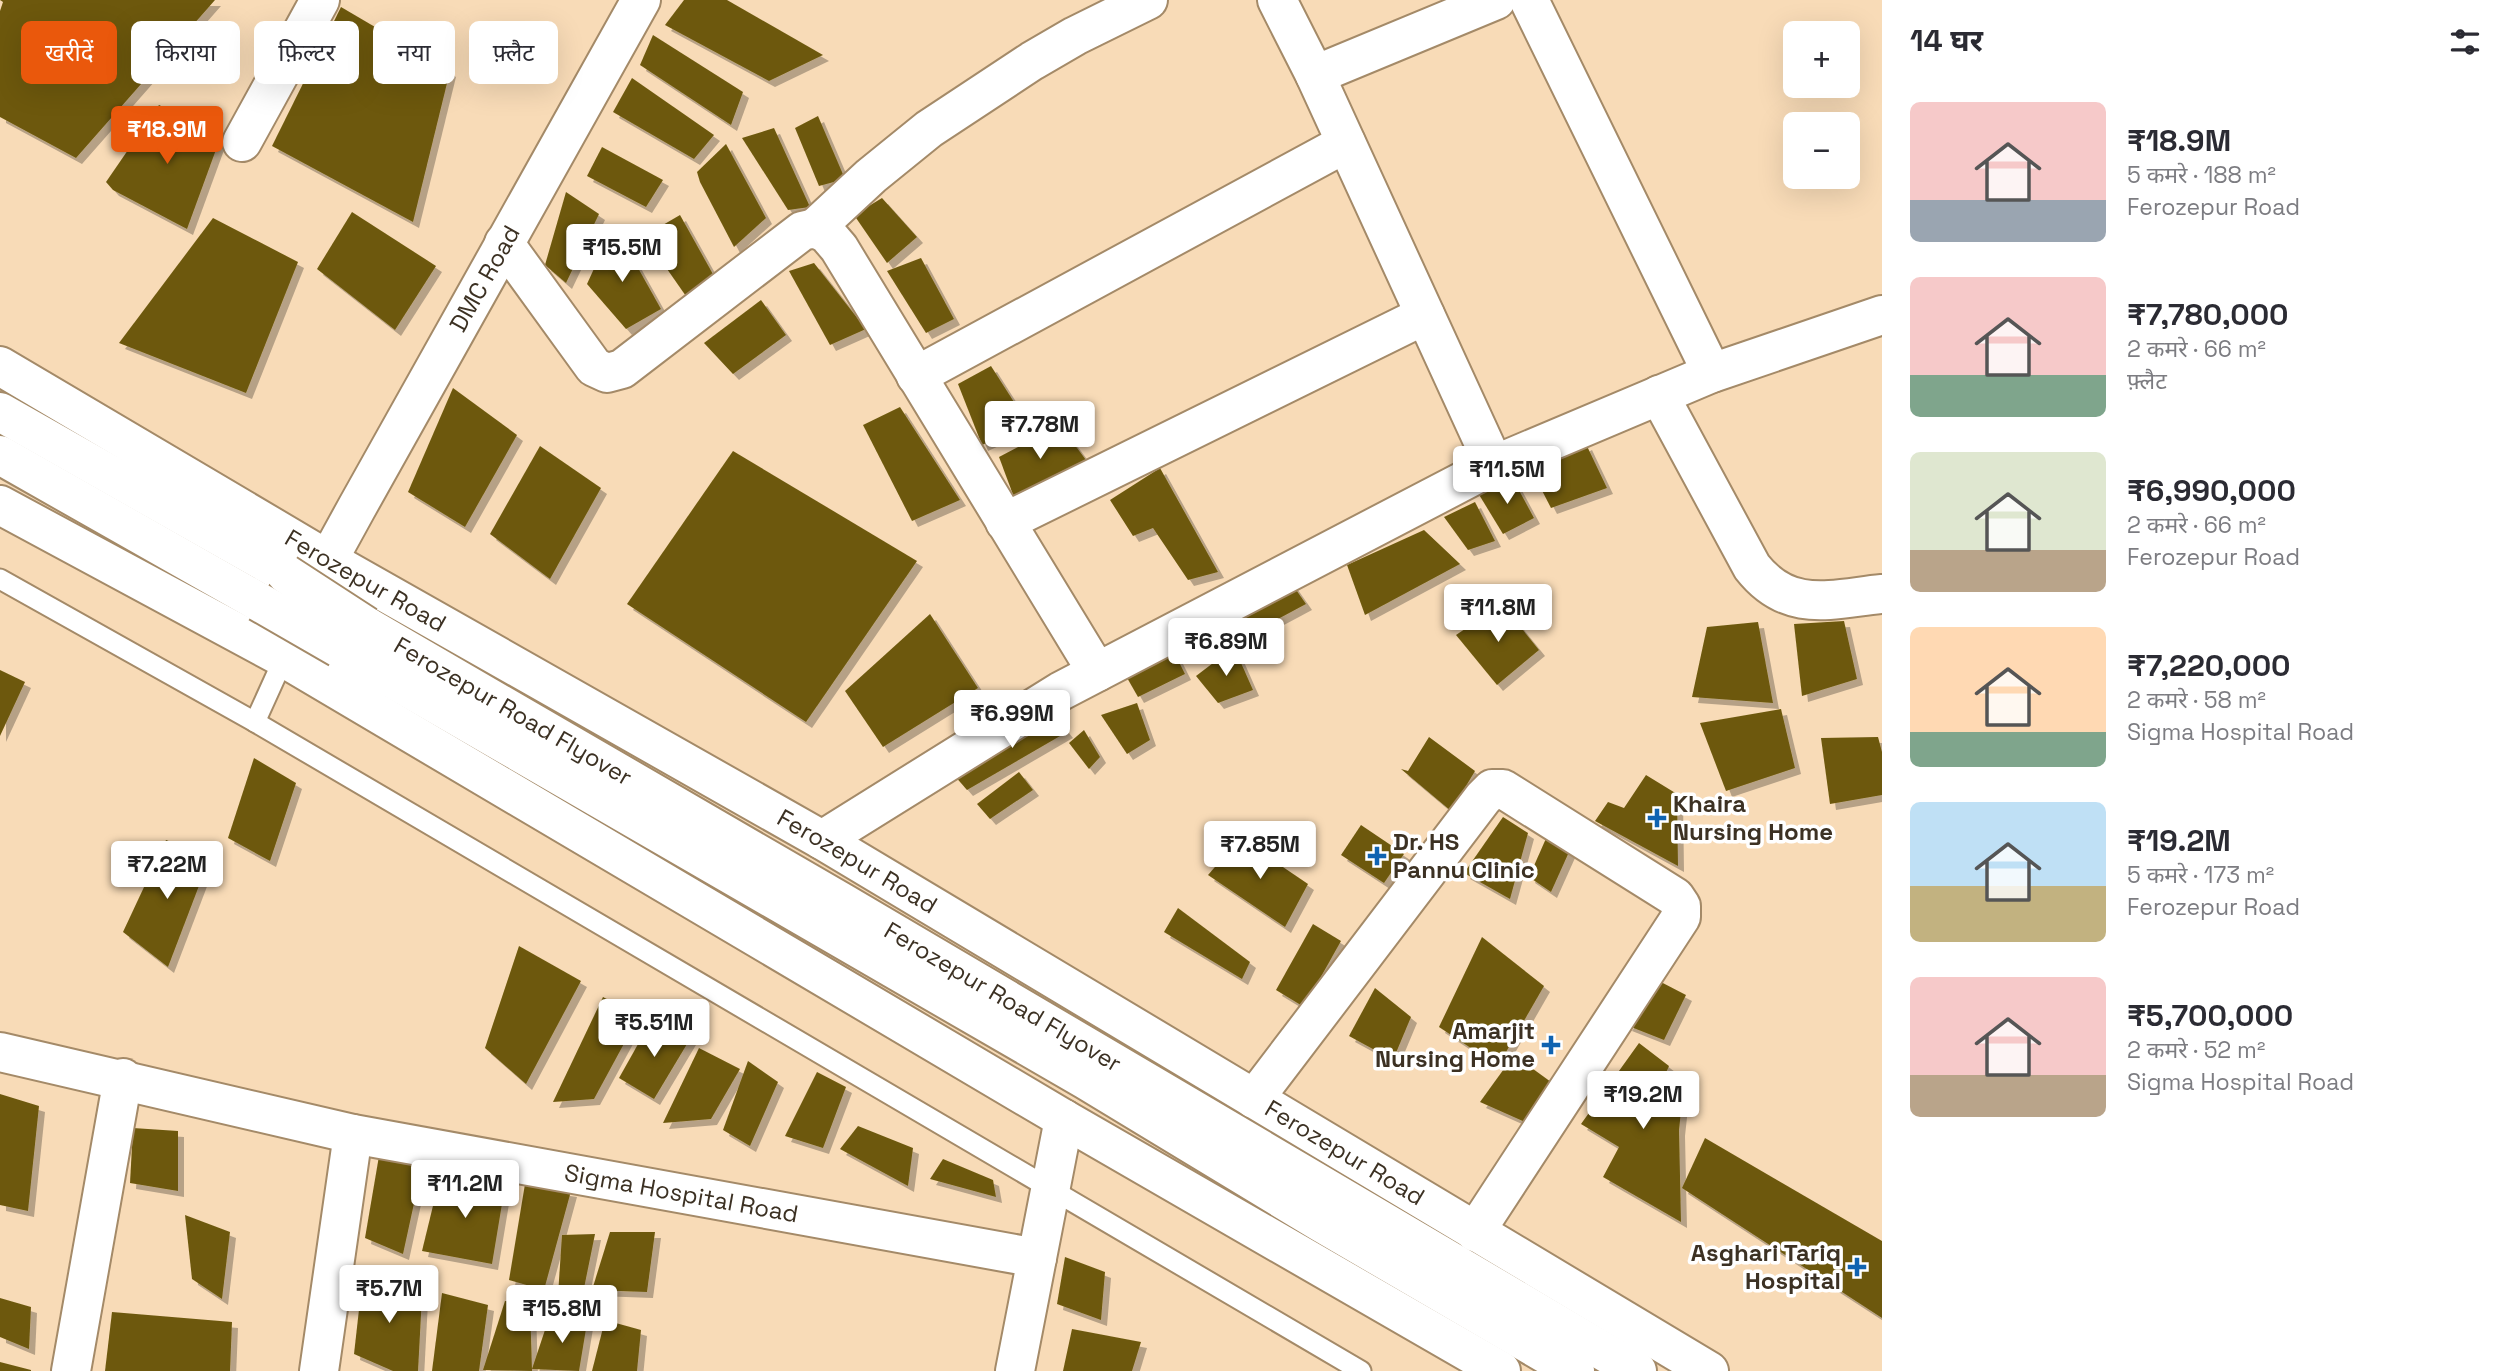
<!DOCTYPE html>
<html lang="hi">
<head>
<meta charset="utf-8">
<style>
  body { margin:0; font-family:"Space Grotesk","Noto Sans Devanagari",sans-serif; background:#f7f7f7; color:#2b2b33; height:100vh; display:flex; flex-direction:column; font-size:26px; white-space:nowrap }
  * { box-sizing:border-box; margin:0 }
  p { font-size:23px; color:#7c7c81 }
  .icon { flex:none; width:38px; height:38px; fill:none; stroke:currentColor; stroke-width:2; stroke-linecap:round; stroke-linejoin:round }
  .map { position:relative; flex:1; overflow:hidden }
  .sheet { display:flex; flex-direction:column; background:#fff; width:630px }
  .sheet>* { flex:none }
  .hud { position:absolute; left:21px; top:21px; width:665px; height:63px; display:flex; gap:14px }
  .controls { position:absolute; left:1783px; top:21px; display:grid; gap:14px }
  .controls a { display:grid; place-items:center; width:77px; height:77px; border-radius:10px; background:#fff; box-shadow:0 7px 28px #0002; font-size:35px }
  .price { position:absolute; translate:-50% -60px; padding:0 16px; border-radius:7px; background:#fff; color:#222; font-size:23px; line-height:46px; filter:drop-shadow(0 2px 4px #0008) }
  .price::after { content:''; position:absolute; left:50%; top:42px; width:21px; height:16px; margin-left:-10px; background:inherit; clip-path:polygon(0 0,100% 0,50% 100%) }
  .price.selected { background:#ea580c; color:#fff }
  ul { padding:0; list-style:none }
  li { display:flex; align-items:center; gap:21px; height:175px; padding:0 28px }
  li span { display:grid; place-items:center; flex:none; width:196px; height:140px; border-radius:10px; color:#555 }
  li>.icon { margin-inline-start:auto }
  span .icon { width:84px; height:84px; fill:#fffc; stroke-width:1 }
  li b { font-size:30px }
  h2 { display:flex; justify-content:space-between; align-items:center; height:84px; padding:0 28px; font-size:30px }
  .pill { padding:0 24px; border-radius:10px; background:#fff; box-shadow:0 7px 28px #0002; font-size:24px; line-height:63px }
  .pill.selected { background:#ea580c; color:#fff }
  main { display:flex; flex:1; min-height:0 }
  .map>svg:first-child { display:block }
  .building { fill:#6d590d; filter:url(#shadow) }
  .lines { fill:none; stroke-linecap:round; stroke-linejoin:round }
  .service-casing { stroke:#a48a68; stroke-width:23 }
  .minor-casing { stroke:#a48a68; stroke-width:42 }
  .tertiary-casing { stroke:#a48a68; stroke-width:42 }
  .secondary-casing { stroke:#a48a68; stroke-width:42 }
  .primary-casing { stroke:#a48a68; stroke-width:42 }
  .service { stroke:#fff; stroke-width:19 }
  .minor { stroke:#fff; stroke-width:38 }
  .tertiary { stroke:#fff; stroke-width:38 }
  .secondary { stroke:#fff; stroke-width:38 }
  .primary { stroke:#fff; stroke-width:38 }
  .primary-bridge-casing { stroke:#a48a68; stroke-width:42; stroke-linecap:butt }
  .primary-bridge { stroke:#fff; stroke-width:38 }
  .poi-dot { fill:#0f63b1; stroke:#fff; stroke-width:2.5 }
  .labels { text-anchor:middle; stroke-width:7; stroke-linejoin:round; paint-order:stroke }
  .street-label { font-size:24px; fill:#3c3123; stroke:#fff }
  .poi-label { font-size:24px; font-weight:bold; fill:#3c3123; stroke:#fff; text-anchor:start }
</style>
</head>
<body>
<main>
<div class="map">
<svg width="1882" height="1371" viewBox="0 0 1882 1371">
  <defs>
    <filter id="shadow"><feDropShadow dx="6" dy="6" stdDeviation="0" flood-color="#0004"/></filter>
  </defs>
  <rect width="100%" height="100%" fill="#f8dbb7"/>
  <g class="building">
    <polygon points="0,0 215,0 76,158 0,117 0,11 3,2"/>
    <polygon points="684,0 727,0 823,55 769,81 665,25"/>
    <polygon points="341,7 450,71 413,222 272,146"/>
    <polygon points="653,35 743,92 731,125 640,65"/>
    <polygon points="632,78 714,135 694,159 613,112"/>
    <polygon points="159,105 221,136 187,229 113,190 106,182"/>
    <polygon points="818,116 845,179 819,186 795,128"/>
    <polygon points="774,128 810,207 788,210 742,138"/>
    <polygon points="726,144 766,218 734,247 700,182 697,172"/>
    <polygon points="602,147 663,180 646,207 587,176"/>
    <polygon points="566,192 599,214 566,283 545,265"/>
    <polygon points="882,198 917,237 887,263 854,215"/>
    <polygon points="352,212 436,266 395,330 317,269"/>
    <polygon points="680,215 714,276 688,299 644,236"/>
    <polygon points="213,218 298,262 246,393 119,343"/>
    <polygon points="614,225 661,309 626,329 587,284"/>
    <polygon points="921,258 954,319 926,333 887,271"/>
    <polygon points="814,263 866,329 830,345 789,271"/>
    <polygon points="761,300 786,335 733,374 704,343"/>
    <polygon points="991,366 1028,424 982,445 958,384"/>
    <polygon points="453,388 517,435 465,527 408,492"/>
    <polygon points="900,407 960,500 912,521 863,425"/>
    <polygon points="1060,425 1086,460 1015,500 999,457"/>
    <polygon points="1586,444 1607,488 1551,508 1534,475"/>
    <polygon points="540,446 601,488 550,579 490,534"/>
    <polygon points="733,451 917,561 806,722 627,604"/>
    <polygon points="1160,468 1218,572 1188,580 1153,528 1133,536 1110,500"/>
    <polygon points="1514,481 1534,518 1503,534 1478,493"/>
    <polygon points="1475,502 1495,541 1468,550 1444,517"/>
    <polygon points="1424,530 1460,564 1365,615 1347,565"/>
    <polygon points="1292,584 1306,604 1237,641 1223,618"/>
    <polygon points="1502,604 1539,650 1497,685 1456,635"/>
    <polygon points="930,614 978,688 883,747 845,691"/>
    <polygon points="1844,621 1857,679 1802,696 1794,624"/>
    <polygon points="1758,622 1773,703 1692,697 1707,627"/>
    <polygon points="1234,647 1253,690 1218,703 1196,676"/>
    <polygon points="1172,648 1185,674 1138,697 1126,676"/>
    <polygon points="0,670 25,682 0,736"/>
    <polygon points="1137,703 1150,740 1127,754 1101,715"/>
    <polygon points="1781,709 1795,768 1726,791 1700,723"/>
    <polygon points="1050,711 1067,732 967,790 954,775"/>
    <polygon points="1084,730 1100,757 1089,769 1069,743"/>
    <polygon points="1429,737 1475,771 1451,811 1401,769 1408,771"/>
    <polygon points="1878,737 1882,752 1882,795 1830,804 1821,738"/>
    <polygon points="254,758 296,783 270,861 228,838"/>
    <polygon points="1019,772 1033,790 990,819 977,804"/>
    <polygon points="1646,775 1677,794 1678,866 1595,821 1608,802 1624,808"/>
    <polygon points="1503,817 1528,833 1510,899 1464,873"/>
    <polygon points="1361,825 1404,854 1384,883 1341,855"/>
    <polygon points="1548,834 1569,852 1551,892 1529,877"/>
    <polygon points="1240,838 1308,884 1285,927 1208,875"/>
    <polygon points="166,840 210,857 168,967 123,932"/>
    <polygon points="1178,908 1250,962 1242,979 1164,932"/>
    <polygon points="1313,924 1341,941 1304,1007 1276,990"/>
    <polygon points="1482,937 1544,986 1498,1066 1439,1027"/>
    <polygon points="519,946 581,981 526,1084 485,1048"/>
    <polygon points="1657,980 1686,995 1664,1040 1626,1025"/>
    <polygon points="1375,988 1411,1017 1393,1060 1349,1036"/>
    <polygon points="603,997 639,1016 594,1099 553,1102"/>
    <polygon points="651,1021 690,1039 654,1099 619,1078"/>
    <polygon points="1639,1043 1669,1066 1665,1075 1683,1093 1679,1130 1681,1222 1603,1177 1619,1147 1581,1124"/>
    <polygon points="699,1048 740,1069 711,1119 663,1123"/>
    <polygon points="1514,1055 1551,1082 1525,1122 1480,1102"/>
    <polygon points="748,1061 778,1082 750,1146 723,1130"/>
    <polygon points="817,1072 846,1087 823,1148 785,1136"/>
    <polygon points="0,1094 39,1106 28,1211 0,1205"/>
    <polygon points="858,1126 913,1148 908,1186 840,1149"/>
    <polygon points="133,1128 178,1131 178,1191 130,1183"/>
    <polygon points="1705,1138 1882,1241 1882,1318 1682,1188"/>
    <polygon points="379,1156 423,1162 403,1254 365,1238"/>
    <polygon points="943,1159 993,1180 996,1197 930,1179"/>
    <polygon points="440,1177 505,1186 492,1264 422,1251"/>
    <polygon points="525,1184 571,1191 544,1290 509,1280"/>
    <polygon points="185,1215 230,1232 222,1299 192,1279"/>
    <polygon points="610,1232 655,1232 647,1292 592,1290"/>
    <polygon points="595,1234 582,1298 558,1295 562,1235"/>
    <polygon points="1065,1257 1105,1272 1101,1320 1057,1304"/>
    <polygon points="370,1273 422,1296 418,1371 393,1371 354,1354 363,1274"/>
    <polygon points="442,1293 488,1305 479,1371 432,1371"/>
    <polygon points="0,1298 31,1307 29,1349 0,1337"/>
    <polygon points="505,1301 530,1303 532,1371 483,1370"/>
    <polygon points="112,1312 232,1322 230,1371 105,1371"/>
    <polygon points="588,1317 579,1371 532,1369 549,1318"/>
    <polygon points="605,1320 641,1330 637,1371 592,1371"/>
    <polygon points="1072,1329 1141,1342 1132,1371 1063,1371"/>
    <polygon points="0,1362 31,1370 31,1371 0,1371"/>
  </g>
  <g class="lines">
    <defs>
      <g id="service">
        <polyline points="0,579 255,722 284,658"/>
        <polyline points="255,722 1361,1371"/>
      </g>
      <g id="minor">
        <polyline points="1277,0 1315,75 1494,465"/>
        <polyline points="1529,0 1712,373"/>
        <polyline points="1315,75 1496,0"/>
        <polyline points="242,142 320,0"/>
        <polyline points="815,228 871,176 929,129 1032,61 1075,36 1148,0"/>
        <polyline points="504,243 594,367 607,373 622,369 802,231 815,228 827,234 839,248 1097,672"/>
        <polyline points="916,376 1346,143"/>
        <path d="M1659,395L1752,567C1789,614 1831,599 1882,594"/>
        <polyline points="1005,522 1425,315"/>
        <polyline points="822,840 1061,691 1494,465 1712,373 1882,315"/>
        <path id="s1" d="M0,1052L353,1134L1037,1258"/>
        <polyline points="1254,1099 1483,798 1492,789 1503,789 1675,897 1681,906 1681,917 1475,1232"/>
        <polyline points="71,1371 123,1078"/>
        <polyline points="319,1371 353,1134"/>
      </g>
      <g id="tertiary">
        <path id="s2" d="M315,589L328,560L356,509L641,0"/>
        <polyline points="1015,1371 1064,1119"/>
      </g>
      <g id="secondary">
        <path id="s3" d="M0,366L328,560L822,840L1709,1371"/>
        <polyline points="0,505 284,658 1064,1119 1501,1371"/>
      </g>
      <g id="primary">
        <polyline points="0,412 286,574"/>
        <polyline points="0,455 259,602"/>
        <path id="s4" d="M366,626L843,903L1637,1371"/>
        <polyline points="339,648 1086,1080 1320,1222 1575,1371"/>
      </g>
    </defs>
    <use href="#service" class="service-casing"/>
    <use href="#minor" class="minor-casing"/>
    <use href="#tertiary" class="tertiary-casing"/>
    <use href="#secondary" class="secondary-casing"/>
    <use href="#primary" class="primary-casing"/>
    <use href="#service" class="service"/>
    <use href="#minor" class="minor"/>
    <use href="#tertiary" class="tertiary"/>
    <use href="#secondary" class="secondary"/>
    <use href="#primary" class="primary"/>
    <defs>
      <g id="primary-bridge">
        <polyline points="286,574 366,626"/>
        <polyline points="259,602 339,648"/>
      </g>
    </defs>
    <use href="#primary-bridge" class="primary-bridge-casing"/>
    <use href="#primary-bridge" class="primary-bridge"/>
  </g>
  <g class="poi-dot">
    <path d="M1653.5 807.5h7v7h7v7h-7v7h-7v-7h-7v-7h7z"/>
    <path d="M1373.5 845.5h7v7h7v7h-7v7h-7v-7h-7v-7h7z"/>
    <path d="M1547.5 1034.5h7v7h7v7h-7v7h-7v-7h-7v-7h7z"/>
    <path d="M1853.5 1256.5h7v7h7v7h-7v7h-7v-7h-7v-7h7z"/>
  </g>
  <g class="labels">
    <g class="street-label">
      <text dy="8" stroke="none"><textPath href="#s2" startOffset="354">DMC Road</textPath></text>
      <text dy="8" stroke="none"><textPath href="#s3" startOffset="424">Ferozepur Road</textPath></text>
      <text dy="8" stroke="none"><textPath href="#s4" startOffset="170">Ferozepur Road Flyover</textPath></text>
      <text dy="8" stroke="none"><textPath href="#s3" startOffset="990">Ferozepur Road</textPath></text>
      <text dy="8" stroke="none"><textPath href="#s4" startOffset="737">Ferozepur Road Flyover</textPath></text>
      <text dy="8" stroke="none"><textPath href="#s3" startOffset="1558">Ferozepur Road</textPath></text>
      <text dy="8" stroke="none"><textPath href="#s1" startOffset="696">Sigma Hospital Road</textPath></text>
    </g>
    <g class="poi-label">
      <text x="1673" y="812">Khaira<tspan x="1673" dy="28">Nursing Home</tspan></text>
      <text x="1393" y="850">Dr. HS<tspan x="1393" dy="28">Pannu Clinic</tspan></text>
      <text x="1535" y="1039" text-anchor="end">Amarjit<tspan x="1535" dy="28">Nursing Home</tspan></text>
      <text x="1841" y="1261" text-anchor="end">Asghari Tariq<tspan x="1841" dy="28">Hospital</tspan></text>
    </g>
  </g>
</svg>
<div class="controls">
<a>+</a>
<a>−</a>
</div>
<b class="price selected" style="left:167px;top:166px">₹18.9M</b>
<b class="price" style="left:622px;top:284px">₹15.5M</b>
<b class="price" style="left:1040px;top:461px">₹7.78M</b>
<b class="price" style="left:1507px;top:506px">₹11.5M</b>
<b class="price" style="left:1498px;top:644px">₹11.8M</b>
<b class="price" style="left:1226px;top:678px">₹6.89M</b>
<b class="price" style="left:1012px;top:750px">₹6.99M</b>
<b class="price" style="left:1260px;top:881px">₹7.85M</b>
<b class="price" style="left:167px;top:901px">₹7.22M</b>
<b class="price" style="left:654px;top:1059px">₹5.51M</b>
<b class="price" style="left:1643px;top:1131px">₹19.2M</b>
<b class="price" style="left:465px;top:1220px">₹11.2M</b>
<b class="price" style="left:389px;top:1325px">₹5.7M</b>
<b class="price" style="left:562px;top:1345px">₹15.8M</b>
<div class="hud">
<a class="pill selected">खरीदें</a>
<a class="pill">किराया</a>
<a class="pill">फ़िल्टर</a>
<a class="pill">नया</a>
<a class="pill">फ़्लैट</a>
</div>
</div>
<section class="sheet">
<h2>14 घर<svg class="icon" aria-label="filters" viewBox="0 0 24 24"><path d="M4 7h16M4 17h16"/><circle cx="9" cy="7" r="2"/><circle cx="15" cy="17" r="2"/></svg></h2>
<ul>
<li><span style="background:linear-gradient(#f6c9c9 70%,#9aa5b1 0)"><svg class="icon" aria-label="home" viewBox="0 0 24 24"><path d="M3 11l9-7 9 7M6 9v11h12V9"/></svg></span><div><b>₹18.9M</b><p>5 कमरे · 188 m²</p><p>Ferozepur Road</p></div></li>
<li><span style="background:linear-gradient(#f6c9c9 70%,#7fa58c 0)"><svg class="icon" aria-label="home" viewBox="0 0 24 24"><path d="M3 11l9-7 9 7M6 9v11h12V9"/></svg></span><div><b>₹7,780,000</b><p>2 कमरे · 66 m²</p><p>फ़्लैट</p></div></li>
<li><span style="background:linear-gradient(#dfe7d0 70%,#b9a48a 0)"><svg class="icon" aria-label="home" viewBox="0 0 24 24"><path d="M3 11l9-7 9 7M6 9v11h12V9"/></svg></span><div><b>₹6,990,000</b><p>2 कमरे · 66 m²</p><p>Ferozepur Road</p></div></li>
<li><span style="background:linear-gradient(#ffd9b3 75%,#7fa58c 0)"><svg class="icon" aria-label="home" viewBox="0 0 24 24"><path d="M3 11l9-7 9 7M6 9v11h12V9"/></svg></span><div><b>₹7,220,000</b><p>2 कमरे · 58 m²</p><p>Sigma Hospital Road</p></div></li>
<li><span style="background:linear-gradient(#bfe0f5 60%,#c2b280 0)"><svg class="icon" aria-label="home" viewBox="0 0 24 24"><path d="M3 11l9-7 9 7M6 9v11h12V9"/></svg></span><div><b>₹19.2M</b><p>5 कमरे · 173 m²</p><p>Ferozepur Road</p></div></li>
<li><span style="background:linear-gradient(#f6c9c9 70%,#b9a48a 0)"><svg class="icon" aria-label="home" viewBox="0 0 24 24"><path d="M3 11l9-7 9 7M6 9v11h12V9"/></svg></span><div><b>₹5,700,000</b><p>2 कमरे · 52 m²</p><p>Sigma Hospital Road</p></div></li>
</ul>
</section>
</main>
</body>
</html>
